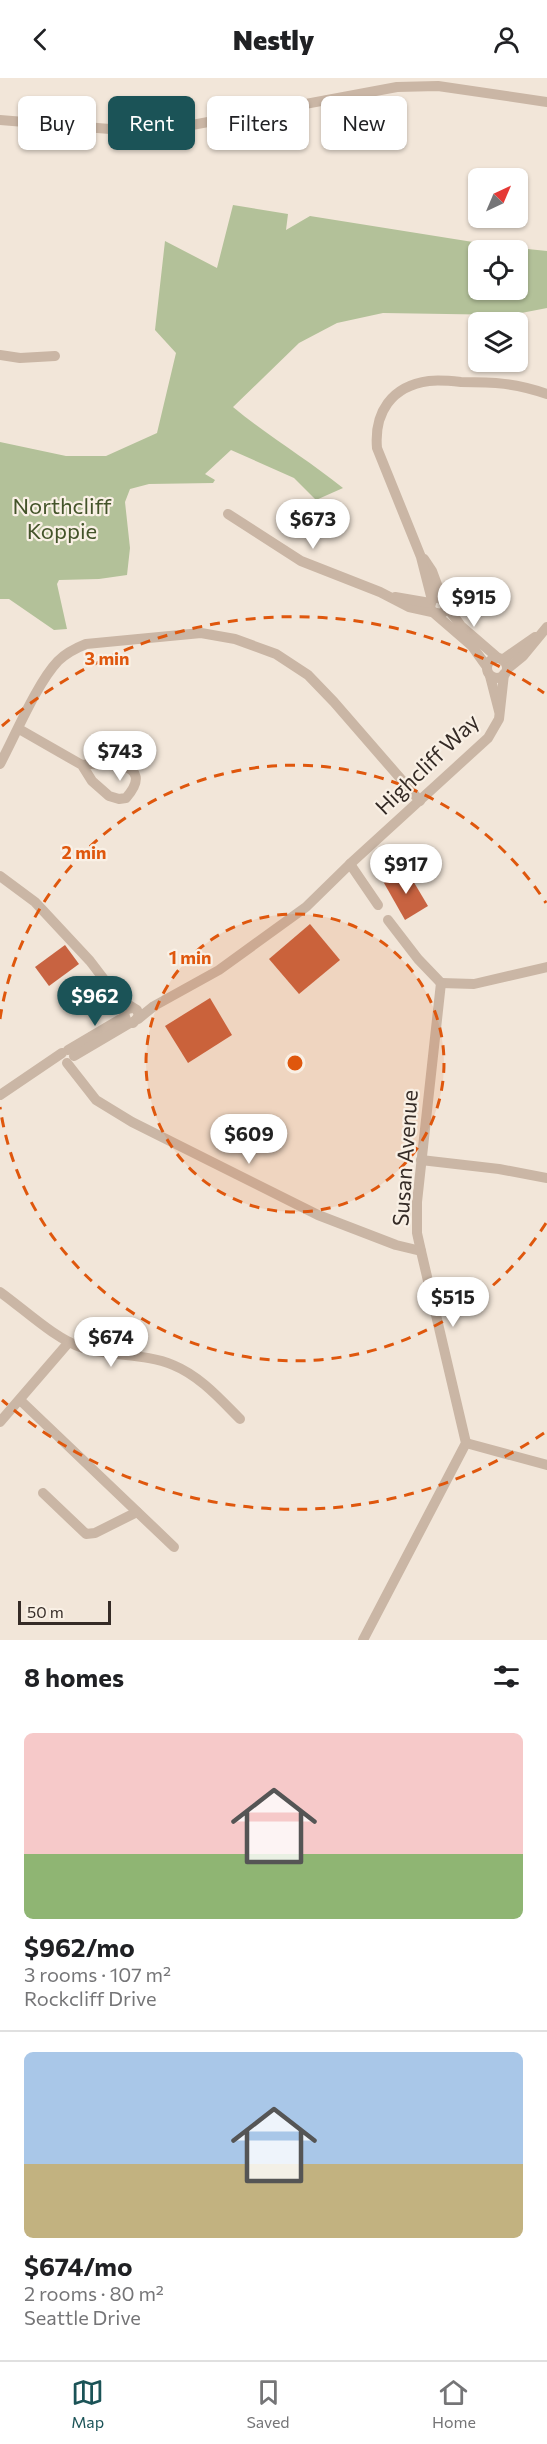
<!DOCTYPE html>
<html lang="en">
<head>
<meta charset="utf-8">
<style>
  body { margin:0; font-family:Commissioner,sans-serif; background:#f2f2f2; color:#202124; height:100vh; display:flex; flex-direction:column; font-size:22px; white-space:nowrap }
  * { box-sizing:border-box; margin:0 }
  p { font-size:20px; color:#757577 }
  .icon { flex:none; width:33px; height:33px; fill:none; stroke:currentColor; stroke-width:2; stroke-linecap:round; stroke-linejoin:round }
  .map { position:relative; height:1562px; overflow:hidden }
  .drawer { display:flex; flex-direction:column; background:#fff; flex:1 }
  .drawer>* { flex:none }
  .guide { position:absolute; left:18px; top:18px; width:512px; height:54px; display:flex; gap:12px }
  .needle { width:39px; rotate:44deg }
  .controls { position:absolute; left:468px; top:90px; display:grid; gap:12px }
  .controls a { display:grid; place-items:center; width:60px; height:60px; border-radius:9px; background:#fff; box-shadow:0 2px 4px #0004; font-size:30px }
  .scale { position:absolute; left:18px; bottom:15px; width:93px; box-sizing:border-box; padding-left:6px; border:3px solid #352b26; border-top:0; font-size:16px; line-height:21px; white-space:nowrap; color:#352b26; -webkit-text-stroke:4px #f9f0e5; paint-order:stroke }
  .price { position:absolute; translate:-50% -51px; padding:0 14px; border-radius:21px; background:#fff; color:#222; font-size:20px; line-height:39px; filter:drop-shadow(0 2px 3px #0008) }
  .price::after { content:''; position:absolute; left:50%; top:36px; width:18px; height:14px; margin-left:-9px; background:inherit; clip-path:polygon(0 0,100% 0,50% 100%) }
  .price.on { background:#1b5357; color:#fff }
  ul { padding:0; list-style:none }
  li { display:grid; align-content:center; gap:12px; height:318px; padding:0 24px }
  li+li { border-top:2px solid #e0e0e0 }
  li span { display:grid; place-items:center; height:186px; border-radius:9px; color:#555 }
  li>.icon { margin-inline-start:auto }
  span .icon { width:108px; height:108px; fill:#fffc; stroke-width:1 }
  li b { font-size:26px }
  h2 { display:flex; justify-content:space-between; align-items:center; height:72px; padding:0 24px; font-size:26px }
  .pill { padding:0 21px; border-radius:9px; background:#fff; box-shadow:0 2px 4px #0004; font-size:21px; line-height:54px }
  .pill.on { background:#1b5357; color:#fff }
  header { display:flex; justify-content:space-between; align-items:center; height:78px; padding:0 24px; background:#fff; font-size:27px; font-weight:800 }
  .menu { display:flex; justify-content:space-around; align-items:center; height:84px; border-top:2px solid #e0e0e0; background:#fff; font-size:16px; color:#757577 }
  .menu a { display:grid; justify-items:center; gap:3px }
  .menu .on { color:#1b5357 }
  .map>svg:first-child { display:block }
  .green { fill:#b3c199; fill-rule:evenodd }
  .building { fill:#c86341 }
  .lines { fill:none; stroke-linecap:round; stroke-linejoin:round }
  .street { stroke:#cab6a5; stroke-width:10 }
  .ring { fill:none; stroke:#df570d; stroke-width:3; stroke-dasharray:10 8 }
  .labels { text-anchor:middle; stroke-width:4.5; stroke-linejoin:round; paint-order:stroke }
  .park-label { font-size:22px; fill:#44542a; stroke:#f9f0e5 }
  .street-label { font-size:22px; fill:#352b26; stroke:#f9f0e5 }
  .centre { fill:#df570d; stroke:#f9f0e5; stroke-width:3 }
  .ring-label { font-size:18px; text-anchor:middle; font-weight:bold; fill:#df570d; stroke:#f9f0e5; stroke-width:4.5; stroke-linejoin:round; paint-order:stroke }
</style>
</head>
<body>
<header><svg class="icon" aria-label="back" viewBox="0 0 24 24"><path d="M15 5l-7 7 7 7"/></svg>Nestly<svg class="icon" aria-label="person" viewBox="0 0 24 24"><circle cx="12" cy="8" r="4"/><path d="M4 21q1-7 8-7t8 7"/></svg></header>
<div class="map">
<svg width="547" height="1562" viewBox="0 0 547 1562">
  <rect width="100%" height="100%" fill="#f2e6d9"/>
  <path class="green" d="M233,127L288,136L286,152L310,138L498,168L547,173V230L511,237L383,235L337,245L299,265L233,329C268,358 307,381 343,410L316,422L294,400L231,372L205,396L215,402L213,405L149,406L130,411L125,424L130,470L127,497L99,501L59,502L57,506L67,551L54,552L9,521H0V364L66,378H106L157,355L176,275L155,252L165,163L217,190ZM478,172H518V212H478Z"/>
  <g class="building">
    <polygon points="406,791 428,828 405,842 384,805"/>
    <polygon points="310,846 340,882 299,916 269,881"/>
    <polygon points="65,867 79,886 49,908 35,889"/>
    <polygon points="210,920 232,957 188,985 165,948"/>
  </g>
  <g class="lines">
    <g class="street">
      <polyline points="0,42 134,53 165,52 397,9 438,8 547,24"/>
      <polyline points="0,277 20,280 55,278"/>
      <polyline points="228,436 301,483 380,514 409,529 441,536 445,533 446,524 437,519 432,522 430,529 432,533"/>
      <polyline points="424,481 432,493 442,520"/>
      <polyline points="395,519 430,525"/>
      <path d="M432,522L421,479L377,370C374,335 391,308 429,303C439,302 451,303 461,304C494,304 515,305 547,316"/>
      <polyline points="447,529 461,548 498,580"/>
      <polyline points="435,536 472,568 487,589"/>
      <circle cx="497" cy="590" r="10"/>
      <polyline points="502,582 535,559"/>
      <polyline points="507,591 523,578 547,549"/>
      <polyline points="490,598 499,633"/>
      <path d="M19,651L82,687L92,703L109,718L119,721L126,720C158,683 104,684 82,687"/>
      <path d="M0,686C15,658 37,605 58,583C66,575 76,570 86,566L201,555L235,561L276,576L308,597L334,624L420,723"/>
      <polyline points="350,786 378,827"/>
      <polyline points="0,798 35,824 90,883 119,921 137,932 139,938 133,945 127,944 124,936 127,931 132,930"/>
      <polyline points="388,842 418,881 441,905"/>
      <polyline points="441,905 474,906 547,889"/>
      <polyline points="138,941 154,928 219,892 306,829 350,786 488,660 499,641 504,596"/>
      <polyline points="68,972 124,939"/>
      <polyline points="74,978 130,945"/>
      <polyline points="67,985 96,1022 132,1044 318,1137 396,1167 421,1173"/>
      <polyline points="0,1017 62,975"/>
      <polyline points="421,1082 499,1091 547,1100"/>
      <path d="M0,1214C24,1231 55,1261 83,1270C112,1279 145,1275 173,1287C200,1298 220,1321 240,1341"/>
      <polyline points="20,1322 174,1469"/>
      <polyline points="0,1344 69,1264"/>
      <polyline points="466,1365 547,1387"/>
      <polyline points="43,1415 86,1456 95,1455 137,1434"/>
      <polyline points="363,1562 466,1365 421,1173 417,1155 417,1124 441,905"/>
    </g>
  </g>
  <circle cx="295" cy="985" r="149" fill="#df570d" fill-opacity=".12"/>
  <g class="ring">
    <circle cx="295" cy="985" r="149"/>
    <path d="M546 1145A298 298 0 0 1 0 1029M0 941A298 298 0 0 1 546 825"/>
    <path d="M544 1355A446 446 0 0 1 2 1322M2 648A446 446 0 0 1 544 615"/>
  </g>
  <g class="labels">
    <g class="park-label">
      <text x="62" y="436">Northcliff<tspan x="62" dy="25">Koppie</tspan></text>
    </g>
    <g class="street-label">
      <text transform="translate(427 686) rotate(-44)" y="8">Highcliff Way</text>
      <text transform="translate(405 1080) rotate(-86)" y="8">Susan Avenue</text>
    </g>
  </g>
  <circle cx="295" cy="985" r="9" class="centre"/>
  <g class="ring-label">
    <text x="107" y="587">3 min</text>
    <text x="84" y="781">2 min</text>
    <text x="190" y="886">1 min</text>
  </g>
</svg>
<div class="controls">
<a><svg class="needle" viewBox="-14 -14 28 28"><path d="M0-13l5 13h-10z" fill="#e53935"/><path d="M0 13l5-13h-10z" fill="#757577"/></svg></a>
<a><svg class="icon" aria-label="locate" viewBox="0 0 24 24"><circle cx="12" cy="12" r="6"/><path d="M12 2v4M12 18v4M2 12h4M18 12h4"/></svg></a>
<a><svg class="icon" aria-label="layers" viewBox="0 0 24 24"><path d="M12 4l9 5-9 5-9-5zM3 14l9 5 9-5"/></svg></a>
</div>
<div class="scale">50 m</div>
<b class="price" style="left:313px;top:472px">$673</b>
<b class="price" style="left:474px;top:550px">$915</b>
<b class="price" style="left:120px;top:704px">$743</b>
<b class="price" style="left:406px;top:817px">$917</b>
<b class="price on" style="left:95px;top:949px">$962</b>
<b class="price" style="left:249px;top:1087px">$609</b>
<b class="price" style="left:453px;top:1250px">$515</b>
<b class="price" style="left:111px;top:1290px">$674</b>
<div class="guide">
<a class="pill">Buy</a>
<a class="pill on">Rent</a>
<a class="pill">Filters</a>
<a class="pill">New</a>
</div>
</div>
<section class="drawer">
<h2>8 homes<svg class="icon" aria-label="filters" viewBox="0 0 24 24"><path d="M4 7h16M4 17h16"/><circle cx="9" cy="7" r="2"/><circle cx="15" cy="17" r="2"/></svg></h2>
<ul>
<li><span style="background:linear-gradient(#f6c9c9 65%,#8fb573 0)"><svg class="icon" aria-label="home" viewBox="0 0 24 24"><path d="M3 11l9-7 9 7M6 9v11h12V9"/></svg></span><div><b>$962/mo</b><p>3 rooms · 107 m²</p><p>Rockcliff Drive</p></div></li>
<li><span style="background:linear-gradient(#a9c7e8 60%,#c2b280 0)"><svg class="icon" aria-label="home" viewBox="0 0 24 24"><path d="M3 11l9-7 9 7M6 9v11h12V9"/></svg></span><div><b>$674/mo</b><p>2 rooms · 80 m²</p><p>Seattle Drive</p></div></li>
</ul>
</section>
<nav class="menu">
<a class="on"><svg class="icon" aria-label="map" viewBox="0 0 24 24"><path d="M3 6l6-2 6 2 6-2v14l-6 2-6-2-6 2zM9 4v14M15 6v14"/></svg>Map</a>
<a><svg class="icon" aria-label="saved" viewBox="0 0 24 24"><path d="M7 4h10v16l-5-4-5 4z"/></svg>Saved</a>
<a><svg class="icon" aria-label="home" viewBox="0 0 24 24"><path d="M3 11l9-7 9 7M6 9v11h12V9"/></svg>Home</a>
</nav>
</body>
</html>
